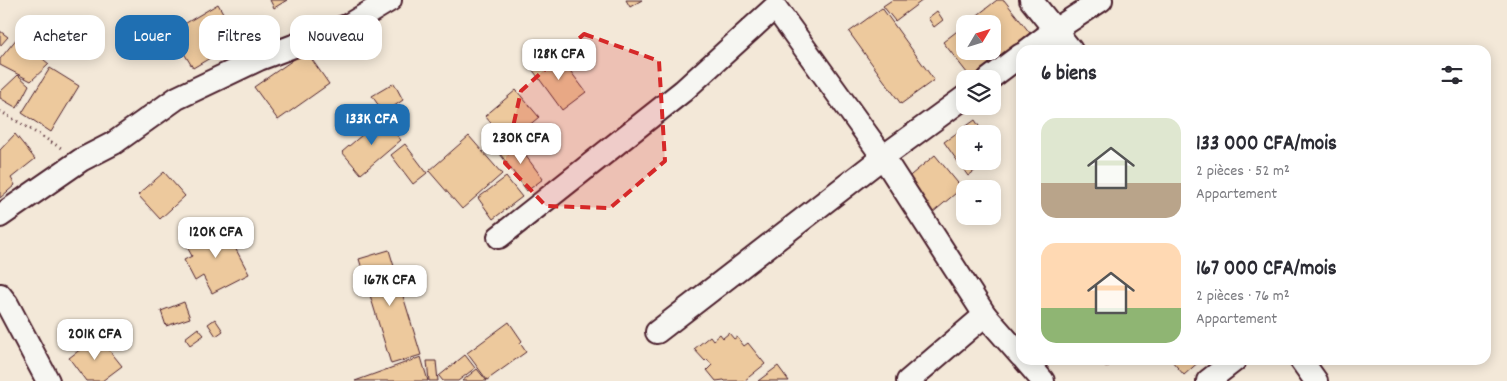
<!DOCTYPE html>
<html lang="fr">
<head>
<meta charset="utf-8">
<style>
  body { margin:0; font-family:Dekko,sans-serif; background:#f7f7f7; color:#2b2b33; height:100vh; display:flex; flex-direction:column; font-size:19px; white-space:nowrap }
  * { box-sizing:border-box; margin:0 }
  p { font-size:16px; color:#7c7c81 }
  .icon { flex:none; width:28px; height:28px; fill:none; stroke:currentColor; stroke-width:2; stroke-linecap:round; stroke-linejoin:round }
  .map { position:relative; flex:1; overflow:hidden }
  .drawer { position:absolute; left:1016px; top:45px; width:475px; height:320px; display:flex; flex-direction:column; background:#fff; border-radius:15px; box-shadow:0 2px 12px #0003 }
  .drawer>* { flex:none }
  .hud { position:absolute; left:15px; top:15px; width:475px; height:45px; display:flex; gap:10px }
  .needle { width:32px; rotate:52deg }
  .buttons { position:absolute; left:956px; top:15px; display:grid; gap:10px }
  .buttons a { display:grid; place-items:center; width:45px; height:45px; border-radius:10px; background:#fff; box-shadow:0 2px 12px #0003; font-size:25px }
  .price { position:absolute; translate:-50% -42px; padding:0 11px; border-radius:10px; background:#fff; color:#222; font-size:16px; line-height:32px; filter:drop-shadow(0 1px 2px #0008) }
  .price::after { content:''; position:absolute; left:50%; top:30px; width:15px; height:11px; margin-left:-8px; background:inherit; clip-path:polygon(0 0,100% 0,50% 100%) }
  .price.on { background:#1f6fb2; color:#fff }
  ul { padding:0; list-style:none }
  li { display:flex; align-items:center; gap:15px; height:125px; padding:0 25px }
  li span { display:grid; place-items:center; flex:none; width:140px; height:100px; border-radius:15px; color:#555 }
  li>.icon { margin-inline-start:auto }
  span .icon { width:60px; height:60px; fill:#fffc; stroke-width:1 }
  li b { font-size:21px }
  h2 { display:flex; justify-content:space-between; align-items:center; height:60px; padding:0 25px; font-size:21px }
  .chip { padding:0 18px; border-radius:15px; background:#fff; box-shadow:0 2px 12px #0003; font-size:18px; line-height:45px }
  .chip.on { background:#1f6fb2; color:#fff }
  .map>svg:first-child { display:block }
  .building { fill:#edc99d; stroke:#4a1f2b }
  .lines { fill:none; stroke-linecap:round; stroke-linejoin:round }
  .street-casing { stroke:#4a1f2b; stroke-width:26 }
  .path { stroke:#4a1f2b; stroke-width:3; stroke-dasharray:1 4; stroke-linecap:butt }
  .street { stroke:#f6f6f2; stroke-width:22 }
  .marked { fill:#d62828; fill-opacity:0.2; stroke:#d62828; stroke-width:4; stroke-dasharray:10 6; stroke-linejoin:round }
</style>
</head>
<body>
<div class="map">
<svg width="1507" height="381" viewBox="0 0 1507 381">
  <rect width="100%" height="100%" fill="#f3e8d8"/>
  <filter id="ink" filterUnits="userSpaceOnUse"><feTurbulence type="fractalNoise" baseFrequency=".02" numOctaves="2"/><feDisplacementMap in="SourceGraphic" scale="10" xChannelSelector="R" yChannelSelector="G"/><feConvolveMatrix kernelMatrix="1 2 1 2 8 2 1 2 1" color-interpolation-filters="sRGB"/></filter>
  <g filter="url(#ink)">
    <g class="building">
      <polygon points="270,0 287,0 274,8"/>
      <polygon points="626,0 642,0 630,7"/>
      <polygon points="892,0 923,0 895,21 883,6"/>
      <polygon points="997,0 1004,0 1030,33 999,57 992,49 992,24 973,24 970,21"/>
      <polygon points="218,4 239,41 193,68 171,32"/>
      <polygon points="882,8 934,80 901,104 849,32"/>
      <polygon points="937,11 943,20 934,27 928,18"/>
      <polygon points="965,25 965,51 990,51 996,59 971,78 943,42"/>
      <polygon points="0,31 8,37 0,46"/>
      <polygon points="22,32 38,42 38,55 49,64 31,81 0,65 0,59"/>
      <polygon points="306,51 329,84 278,120 254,87"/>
      <polygon points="556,52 586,92 562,110 532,69"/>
      <polygon points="50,68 79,86 51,132 22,113"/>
      <polygon points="18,75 29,85 17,108 0,98 0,92"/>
      <polygon points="394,83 403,100 384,113 372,96"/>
      <polygon points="516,90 539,117 508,143 485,116"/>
      <polygon points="382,118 401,140 361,174 342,152"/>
      <polygon points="975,120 984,134 965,134 965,161 988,161 968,176 944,142"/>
      <polygon points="15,134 35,159 11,178 15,185 0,198 0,150"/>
      <polygon points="469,136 502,174 462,209 429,171"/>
      <polygon points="514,140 543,179 527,191 498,151"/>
      <polygon points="405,144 427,173 413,184 391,155"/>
      <polygon points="992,145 999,154 992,158"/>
      <polygon points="935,155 962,188 931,214 905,180"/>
      <polygon points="164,172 185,196 160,219 138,195"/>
      <polygon points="506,177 522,197 493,219 478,198"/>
      <polygon points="229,222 238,238 232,242 249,274 212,293 203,276 195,281 184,260 192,256 186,245"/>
      <polygon points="389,250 421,355 391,364 359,259"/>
      <polygon points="184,302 190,318 166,326 161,311"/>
      <polygon points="215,319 223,331 216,336 208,324"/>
      <polygon points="509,322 522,341 520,343 526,352 487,380 467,353"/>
      <polygon points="198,328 204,335 190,345 185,338"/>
      <polygon points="729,333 734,339 737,337 744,346 748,343 765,364 744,381 725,381 724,380 716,381 707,370 712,365 707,359 705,361 694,349 710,336 713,340 720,334 723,338"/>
      <polygon points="98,336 122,366 102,381 86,381 69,358"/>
      <polygon points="465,355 475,368 458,381 443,381 439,376"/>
      <polygon points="421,357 428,381 355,381"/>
      <polygon points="1100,360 1117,360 1106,368"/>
      <polygon points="1171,360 1201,360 1184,375"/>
      <polygon points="427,361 436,361 438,381 429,381"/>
      <polygon points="778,366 789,381 758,381"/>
      <polygon points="477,369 487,381 462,381"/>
    </g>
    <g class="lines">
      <defs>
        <g id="street">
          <polyline points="1031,0 1055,30 1101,0"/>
          <polyline points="1028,50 1055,30 1071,50"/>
          <polyline points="989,79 1021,55"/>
          <polyline points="0,216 81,160 114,143 177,98 259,59 347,26 390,0"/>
          <polyline points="499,237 683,91 775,7 883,157 965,97"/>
          <polyline points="0,295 7,304 48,381"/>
          <polyline points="657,332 883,157 985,315"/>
          <polyline points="1025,360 1043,381"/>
          <polyline points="1301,360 1316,381"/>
          <polyline points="908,381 985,315 1021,356"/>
          <polyline points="1208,381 1235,360"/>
        </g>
      </defs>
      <use href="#street" class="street-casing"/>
      <polyline class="path" points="0,111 61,148"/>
      <use href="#street" class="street"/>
    </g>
  </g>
  <path class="marked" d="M584,34L659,61L665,161L610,208L546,206L505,163L521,91Z"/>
</svg>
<div class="buttons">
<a><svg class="needle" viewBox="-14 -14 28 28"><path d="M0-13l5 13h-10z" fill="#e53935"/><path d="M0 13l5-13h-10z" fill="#7c7c81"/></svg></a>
<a><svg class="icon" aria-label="layers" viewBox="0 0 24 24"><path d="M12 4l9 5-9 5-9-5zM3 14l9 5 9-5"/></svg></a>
<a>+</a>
<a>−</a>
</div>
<b class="price" style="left:559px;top:81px">128K CFA</b>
<b class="price on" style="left:372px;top:146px">133K CFA</b>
<b class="price" style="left:521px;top:165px">230K CFA</b>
<b class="price" style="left:216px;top:259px">120K CFA</b>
<b class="price" style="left:390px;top:307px">167K CFA</b>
<b class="price" style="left:95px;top:361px">201K CFA</b>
<div class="hud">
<a class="chip">Acheter</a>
<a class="chip on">Louer</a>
<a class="chip">Filtres</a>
<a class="chip">Nouveau</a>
</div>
<section class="drawer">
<h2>6 biens<svg class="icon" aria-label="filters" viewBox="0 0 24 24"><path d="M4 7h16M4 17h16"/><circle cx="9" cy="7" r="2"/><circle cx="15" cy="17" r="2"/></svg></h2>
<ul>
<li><span style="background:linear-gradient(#dfe7d0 65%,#b9a48a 0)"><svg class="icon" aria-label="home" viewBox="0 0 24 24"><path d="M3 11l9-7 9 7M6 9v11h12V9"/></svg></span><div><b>133 000 CFA/mois</b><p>2 pièces · 52 m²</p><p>Appartement</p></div></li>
<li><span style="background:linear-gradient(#ffd9b3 65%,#8fb573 0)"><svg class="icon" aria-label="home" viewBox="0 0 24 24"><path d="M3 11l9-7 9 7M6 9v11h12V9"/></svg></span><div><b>167 000 CFA/mois</b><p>2 pièces · 76 m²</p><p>Appartement</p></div></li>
</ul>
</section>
</div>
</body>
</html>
